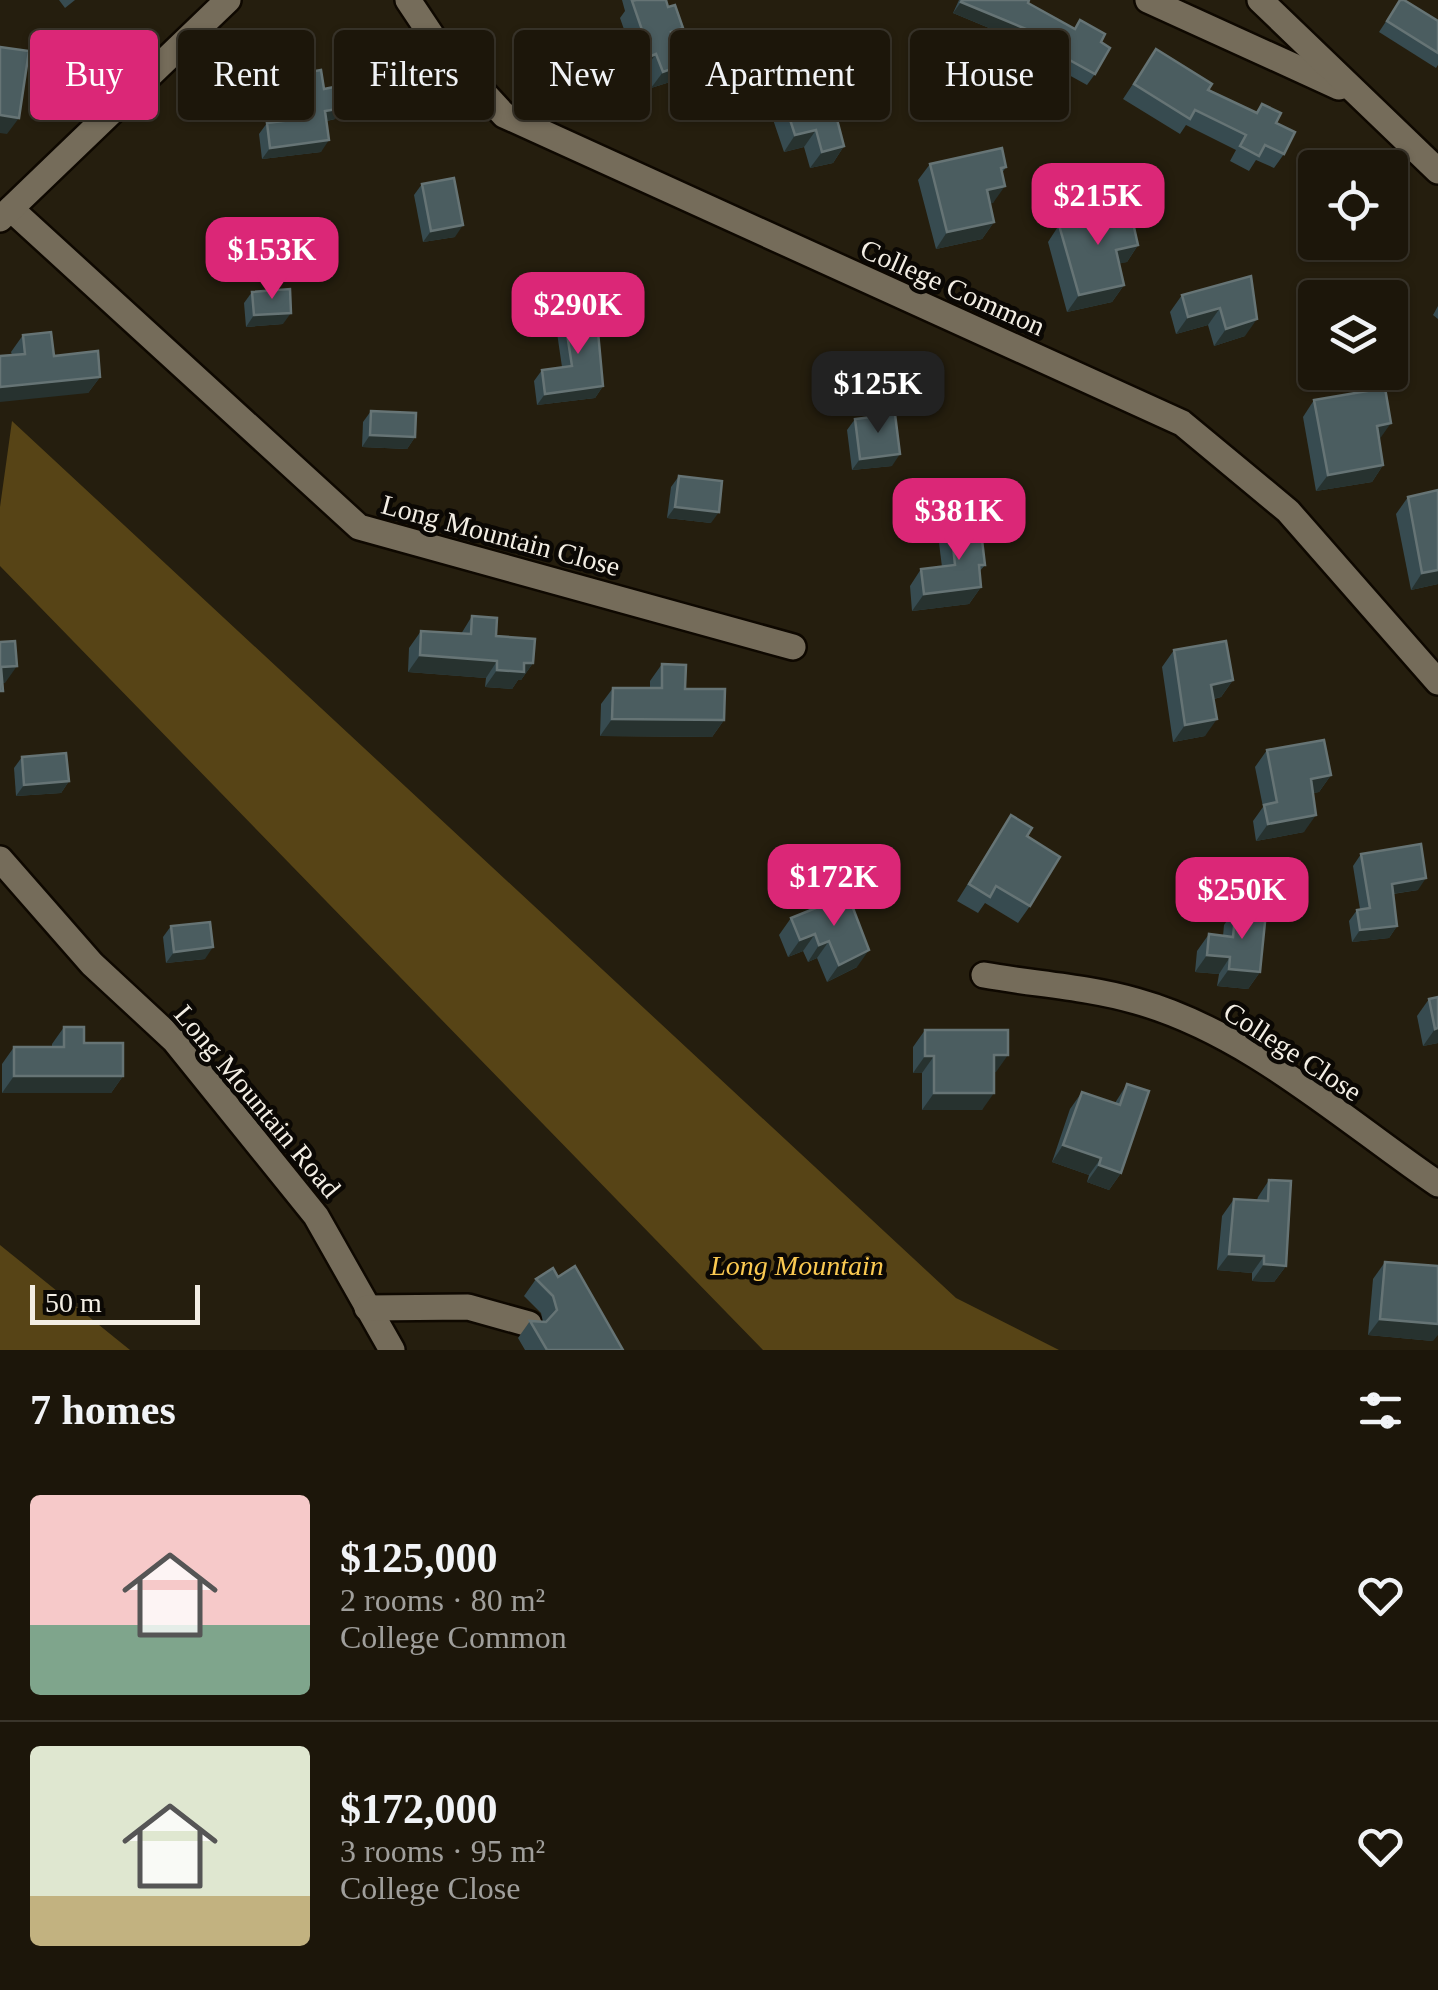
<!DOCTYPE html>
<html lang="en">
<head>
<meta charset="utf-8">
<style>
  body { margin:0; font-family:"Times New Roman",serif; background:#251f13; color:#f1f3f6; height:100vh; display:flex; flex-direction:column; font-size:38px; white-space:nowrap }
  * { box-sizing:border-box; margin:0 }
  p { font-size:32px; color:#a09f9c }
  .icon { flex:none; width:55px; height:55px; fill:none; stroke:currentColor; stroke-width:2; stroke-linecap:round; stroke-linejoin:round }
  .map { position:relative; height:1350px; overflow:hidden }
  .sheet { display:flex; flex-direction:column; background:#1c160a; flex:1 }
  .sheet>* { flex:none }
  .banner { position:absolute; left:30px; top:30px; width:1380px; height:90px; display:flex; gap:20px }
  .fabs { position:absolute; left:1298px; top:150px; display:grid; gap:20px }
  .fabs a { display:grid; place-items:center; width:110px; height:110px; border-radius:10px; background:#1c160a; box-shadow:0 2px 8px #0004,0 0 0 2px #3a352b; font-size:50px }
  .scale { position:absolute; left:30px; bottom:25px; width:170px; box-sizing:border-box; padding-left:10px; border:5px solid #f3eee4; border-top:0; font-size:28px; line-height:35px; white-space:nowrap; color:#f3eee4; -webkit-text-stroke:8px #0b0804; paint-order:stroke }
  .price { position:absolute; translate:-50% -85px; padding:0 22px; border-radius:20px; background:#db2777; color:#fff; font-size:32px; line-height:65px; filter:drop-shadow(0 2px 5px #0008) }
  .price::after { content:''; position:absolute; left:50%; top:60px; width:30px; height:22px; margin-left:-15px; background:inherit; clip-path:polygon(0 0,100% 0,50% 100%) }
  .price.on { background:#222; color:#fff }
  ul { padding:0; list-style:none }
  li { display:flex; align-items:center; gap:30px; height:250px; padding:0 30px }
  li+li { border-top:2px solid #3a352b }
  li span { display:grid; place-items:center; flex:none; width:280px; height:200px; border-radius:10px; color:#555 }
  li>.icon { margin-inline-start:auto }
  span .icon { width:120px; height:120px; fill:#fffc; stroke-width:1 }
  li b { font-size:42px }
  h2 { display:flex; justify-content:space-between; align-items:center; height:120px; padding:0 30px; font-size:42px }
  .pill { padding:0 35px; border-radius:10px; background:#1c160a; box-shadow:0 2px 8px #0004,0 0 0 2px #3a352b; font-size:35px; line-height:90px }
  .pill.on { background:#db2777; color:#fff }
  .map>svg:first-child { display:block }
  .green { fill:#574416 }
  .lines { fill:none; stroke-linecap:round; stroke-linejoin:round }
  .minor-casing { stroke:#0e0800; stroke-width:30 }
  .minor { stroke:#756c5a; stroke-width:25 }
  .wall { fill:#374b50 }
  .shaded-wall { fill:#27322f }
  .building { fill:#4b5d60; stroke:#667475; stroke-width:2.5 }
  .labels { text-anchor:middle; stroke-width:9; stroke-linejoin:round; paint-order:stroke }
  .street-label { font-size:28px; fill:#f3eee4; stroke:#0b0804 }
  .park-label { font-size:28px; font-style:italic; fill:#fac951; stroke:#0b0804 }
</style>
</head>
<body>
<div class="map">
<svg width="1438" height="1350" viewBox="0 0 1438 1350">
  <rect width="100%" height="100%" fill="#251e0e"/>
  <g class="green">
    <polygon points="12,421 956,1298 1059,1350 763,1350 0,566 0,507"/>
    <polygon points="0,1245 130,1350 0,1350"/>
  </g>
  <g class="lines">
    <defs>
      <g id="minor">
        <polyline points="408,0 434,39 504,115 1182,423 1288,511 1438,682"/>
        <polyline points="1148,0 1339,87"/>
        <polyline points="1260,0 1438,171"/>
        <polyline points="11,209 359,527 793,647"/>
        <polyline points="0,219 228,0"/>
        <polyline points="0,859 92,964 174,1040 316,1216 392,1350"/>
        <path d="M984,975C1034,984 1088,987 1136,1001C1248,1032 1344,1120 1438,1184"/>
        <polyline points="367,1308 468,1307 529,1324"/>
      </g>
    </defs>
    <use href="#minor" class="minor-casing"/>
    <use href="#minor" class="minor"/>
  </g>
  <g class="wall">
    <polygon points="59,0 75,0 65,8"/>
    <polygon points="622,0 666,0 668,7 683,28 674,41 682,65 670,82 651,88 644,70 639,72 620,18 625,11"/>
    <polygon points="959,0 1029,0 1028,3 1074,29 1080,20 1101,42 1095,74 1087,85 1038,58 1042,50 953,13"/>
    <polygon points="1400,0 1438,21 1438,65 1436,68 1379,32"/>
    <polygon points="1156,49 1208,90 1255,113 1262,104 1276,123 1284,154 1274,168 1256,160 1249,171 1230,161 1236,150 1186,125 1180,134 1123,99"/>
    <polygon points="773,67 835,110 844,146 833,163 810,168 804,147 784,152 761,84"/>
    <polygon points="293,75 335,119 327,121 321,152 262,159 259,134 267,123 291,120 285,87"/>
    <polygon points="930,164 1006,167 1002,173 993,203 990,203 994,222 982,239 936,249 918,180"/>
    <polygon points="1315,177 1315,195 1307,190"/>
    <polygon points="422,184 455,237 423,242 414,195"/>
    <polygon points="1059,225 1138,245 1127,262 1119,263 1124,285 1112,302 1067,312 1048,242"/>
    <polygon points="1251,276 1245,336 1214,346 1208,325 1176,334 1170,312 1182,295"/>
    <polygon points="252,292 283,324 246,327 244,303"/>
    <polygon points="1438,306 1438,319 1433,315"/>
    <polygon points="564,314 603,386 595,398 537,405 534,381 542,370 562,367 556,326"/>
    <polygon points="23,335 54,356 100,377 88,393 12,355 11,352"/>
    <polygon points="1314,400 1379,440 1383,465 1372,482 1316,491 1303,417"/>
    <polygon points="371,411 415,437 407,449 362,447 363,422"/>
    <polygon points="855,419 892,466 852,470 847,430"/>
    <polygon points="679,476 711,523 667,518 671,487"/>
    <polygon points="1438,490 1438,584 1411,590 1396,514 1408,497"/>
    <polygon points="951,526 985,565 979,572 981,587 969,604 912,611 910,586 921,569 942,567 939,543"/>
    <polygon points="472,616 496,636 533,663 521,680 518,680 512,689 485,687 486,678 408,672 409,648 421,631 461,634"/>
    <polygon points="1174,650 1233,680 1221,697 1214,699 1205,736 1173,742 1162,667"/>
    <polygon points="662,664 685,689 724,720 712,737 600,736 601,704 613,688 650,688 650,681"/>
    <polygon points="1267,750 1331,775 1319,792 1313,793 1304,832 1256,841 1253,821 1263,807 1255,767"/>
    <polygon points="22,757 69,781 61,793 16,796 14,768"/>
    <polygon points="1011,815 1027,836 1030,906 1018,923 985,903 978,913 957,901"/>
    <polygon points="1361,854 1418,890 1393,894 1397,926 1389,938 1352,942 1349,921 1357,910 1360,909 1353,866"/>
    <polygon points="848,895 857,967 827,982 817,958 808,962 803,951 788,957 779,935 791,918"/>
    <polygon points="1236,908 1260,972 1248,989 1217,986 1219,974 1195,972 1197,951 1209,934 1223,936 1224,925"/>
    <polygon points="171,926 205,959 166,963 163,937"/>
    <polygon points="1438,997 1438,1043 1423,1046 1417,1016 1429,999"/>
    <polygon points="64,1027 123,1076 111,1093 2,1093 2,1064 14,1047 52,1047 52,1044"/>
    <polygon points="925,1030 996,1072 994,1072 982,1110 922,1110 922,1073 913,1073 913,1047"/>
    <polygon points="1127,1084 1121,1173 1109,1190 1087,1182 1089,1175 1052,1162 1070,1109 1082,1092 1115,1103"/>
    <polygon points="1269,1180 1286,1266 1274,1282 1252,1281 1252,1273 1217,1270 1222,1216 1234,1199 1257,1200 1258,1197"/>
    <polygon points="1385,1262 1433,1341 1368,1335 1373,1279"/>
    <polygon points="558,1277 623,1350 525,1350 518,1338 530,1321 543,1322 541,1313 524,1296 536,1279"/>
  </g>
  <g class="shaded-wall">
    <polygon points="961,2 1050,39 1042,50 953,13"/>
    <polygon points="683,28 671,45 671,32"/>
    <polygon points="656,54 644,70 639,72 651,56"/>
    <polygon points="682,65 670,82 651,88 663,72"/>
    <polygon points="343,108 335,119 317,123 325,111"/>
    <polygon points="0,115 19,118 7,134 0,133"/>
    <polygon points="816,130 804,147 784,152 795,135"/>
    <polygon points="329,140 321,152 262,159 270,148"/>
    <polygon points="844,146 833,163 810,168 822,152"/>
    <polygon points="1005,186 993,203 975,207 987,190"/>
    <polygon points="994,222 982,239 936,249 947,232"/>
    <polygon points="463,225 455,237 423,242 431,231"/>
    <polygon points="1138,245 1127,262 1104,267 1116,250"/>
    <polygon points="1124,285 1112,302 1067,312 1079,295"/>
    <polygon points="1220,308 1208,325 1176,334 1188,317"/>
    <polygon points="291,313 283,324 246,327 254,315"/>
    <polygon points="1257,319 1245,336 1214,346 1226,329"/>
    <polygon points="100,377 88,393 0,402 0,387"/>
    <polygon points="603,386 595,398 537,405 545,394"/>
    <polygon points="1391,423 1379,440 1377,426"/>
    <polygon points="370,435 415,437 407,449 362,447"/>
    <polygon points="900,454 892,466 852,470 860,459"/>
    <polygon points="1383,465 1372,482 1316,491 1328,475"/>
    <polygon points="675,507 719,512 711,523 667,518"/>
    <polygon points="1438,570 1438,584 1411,590 1422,573"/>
    <polygon points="981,587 969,604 912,611 924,594"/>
    <polygon points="420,655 497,661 486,678 408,672"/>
    <polygon points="524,663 533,663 521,680 518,680 512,689 485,687 497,670"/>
    <polygon points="17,666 5,683 0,683 1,667"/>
    <polygon points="1233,680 1221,697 1199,702 1211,685"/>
    <polygon points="612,719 724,720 712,737 600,736"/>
    <polygon points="1217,719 1205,736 1173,742 1185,725"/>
    <polygon points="1331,775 1319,792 1299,796 1311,779"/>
    <polygon points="69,781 61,793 16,796 24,785"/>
    <polygon points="1316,815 1304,832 1256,841 1268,824"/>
    <polygon points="1426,878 1418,890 1384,895 1392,884"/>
    <polygon points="1397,926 1389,938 1352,942 1360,930"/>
    <polygon points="815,934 803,951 788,957 800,940"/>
    <polygon points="829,941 817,958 808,962 819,945"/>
    <polygon points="213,947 205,959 166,963 174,952"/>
    <polygon points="869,950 857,967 827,982 839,965"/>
    <polygon points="1207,955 1230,957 1219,974 1195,972"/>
    <polygon points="1229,969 1260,972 1248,989 1217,986"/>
    <polygon points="1438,1028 1438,1043 1423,1046 1435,1029"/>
    <polygon points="994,1055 1008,1055 996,1072 982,1072"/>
    <polygon points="925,1056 934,1056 922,1073 913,1073"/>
    <polygon points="14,1076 123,1076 111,1093 2,1093"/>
    <polygon points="934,1093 994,1093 982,1110 922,1110"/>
    <polygon points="1063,1145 1101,1158 1089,1175 1052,1162"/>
    <polygon points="1099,1165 1121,1173 1109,1190 1087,1182"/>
    <polygon points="1229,1254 1264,1256 1252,1273 1217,1270"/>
    <polygon points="1264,1264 1286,1266 1274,1282 1252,1281"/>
    <polygon points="1380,1319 1438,1324 1438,1335 1433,1341 1368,1335"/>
  </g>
  <g class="building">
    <polygon points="636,0 666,0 668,7 675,5 683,28 671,32 682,65 663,72 656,54 651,56 632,1"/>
    <polygon points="962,0 1029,0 1028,3 1075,29 1080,20 1105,34 1101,42 1110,48 1095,74 1046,47 1050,39 961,2"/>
    <polygon points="1400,0 1404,0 1438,21 1438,53 1387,21"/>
    <polygon points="0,47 29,51 19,118 0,115"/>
    <polygon points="1156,49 1212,84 1208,90 1257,113 1262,104 1281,113 1276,123 1295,132 1284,154 1265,145 1259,156 1240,146 1246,135 1195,110 1190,119 1134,84"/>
    <polygon points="823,54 841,102 833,104 844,146 822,152 816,130 795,135 773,67"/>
    <polygon points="321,70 324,89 339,86 343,108 325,111 329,140 270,148 267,123 300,119 293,75"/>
    <polygon points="1002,148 1006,167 1001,168 1005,186 987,190 994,222 947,232 930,164"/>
    <polygon points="1330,155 1348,167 1353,159 1367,168 1322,168"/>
    <polygon points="454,178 463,225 431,231 422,184"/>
    <polygon points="1129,205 1138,245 1116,250 1124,285 1079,295 1059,225"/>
    <polygon points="1251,276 1257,319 1226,329 1220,308 1188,317 1182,295"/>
    <polygon points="290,289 291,313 254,315 252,292"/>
    <polygon points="596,310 603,386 545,394 542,370 572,366 564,314"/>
    <polygon points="51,332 54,356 98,351 100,377 0,387 0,356 25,354 23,335"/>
    <polygon points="1385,388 1391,423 1377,426 1383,465 1328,475 1314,400"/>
    <polygon points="371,411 416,413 415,437 370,435"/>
    <polygon points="895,414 900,454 860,459 855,419"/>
    <polygon points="679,476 722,481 719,512 675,507"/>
    <polygon points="1438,490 1438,570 1422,573 1408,497"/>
    <polygon points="980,523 985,565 979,565 981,587 924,594 921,569 955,565 951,526"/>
    <polygon points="472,616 497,618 496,636 535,639 533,663 524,663 524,672 497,670 497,661 420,655 421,631 471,634"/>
    <polygon points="15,641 17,666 1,667 3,691 0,691 0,642"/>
    <polygon points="1226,641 1233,680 1211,685 1217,719 1185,725 1174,650"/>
    <polygon points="662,664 686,665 685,689 725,689 724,720 612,719 613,688 662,688"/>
    <polygon points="1324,740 1331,775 1311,779 1316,815 1268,824 1264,805 1277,802 1267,750"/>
    <polygon points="66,753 69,781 24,785 22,757"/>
    <polygon points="1011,815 1032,828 1027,836 1060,857 1030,906 996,886 990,897 969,884"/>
    <polygon points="1421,844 1426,878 1392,884 1397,926 1360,930 1357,910 1370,908 1361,854"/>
    <polygon points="848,895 869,950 839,965 829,941 819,945 815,934 800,940 791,918"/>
    <polygon points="1236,908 1266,912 1260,972 1229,969 1230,957 1207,955 1209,934 1233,937"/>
    <polygon points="210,922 213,947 174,952 171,926"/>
    <polygon points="1438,997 1438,1028 1435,1029 1429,999"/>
    <polygon points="64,1027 84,1027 84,1043 123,1043 123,1076 14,1076 14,1047 64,1047"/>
    <polygon points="925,1030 1008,1030 1008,1055 994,1055 994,1093 934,1093 934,1056 925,1056"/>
    <polygon points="1127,1084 1149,1091 1121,1173 1099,1165 1101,1158 1063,1145 1082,1092 1120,1105"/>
    <polygon points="1269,1180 1291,1181 1286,1266 1264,1264 1264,1256 1229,1254 1234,1199 1268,1201"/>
    <polygon points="1385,1262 1438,1266 1438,1324 1380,1319"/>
    <polygon points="575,1266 623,1350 547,1350 530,1321 546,1322 557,1310 553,1296 536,1279 553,1268 558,1277"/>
  </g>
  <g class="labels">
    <g class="street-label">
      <text transform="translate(953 287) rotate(24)" y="10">College Common</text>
      <text transform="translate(501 535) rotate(15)" y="10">Long Mountain Close</text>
      <text transform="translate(1293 1051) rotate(33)" y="10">College Close</text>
      <text transform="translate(258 1101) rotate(50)" y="10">Long Mountain Road</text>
    </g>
    <g class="park-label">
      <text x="797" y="1275">Long Mountain</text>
    </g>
  </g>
</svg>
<div class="fabs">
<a><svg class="icon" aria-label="locate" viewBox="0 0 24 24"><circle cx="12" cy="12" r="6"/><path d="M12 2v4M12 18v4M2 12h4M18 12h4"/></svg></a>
<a><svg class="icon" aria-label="layers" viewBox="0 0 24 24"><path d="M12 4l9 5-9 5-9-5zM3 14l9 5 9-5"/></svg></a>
</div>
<div class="scale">50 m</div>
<b class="price" style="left:1098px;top:248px">$215K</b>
<b class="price" style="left:272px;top:302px">$153K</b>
<b class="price" style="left:578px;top:357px">$290K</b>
<b class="price on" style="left:878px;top:436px">$125K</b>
<b class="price" style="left:959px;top:563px">$381K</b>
<b class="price" style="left:834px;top:929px">$172K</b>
<b class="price" style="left:1242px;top:942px">$250K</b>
<div class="banner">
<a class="pill on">Buy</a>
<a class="pill">Rent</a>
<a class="pill">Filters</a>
<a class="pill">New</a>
<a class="pill">Apartment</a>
<a class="pill">House</a>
</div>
</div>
<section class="sheet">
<h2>7 homes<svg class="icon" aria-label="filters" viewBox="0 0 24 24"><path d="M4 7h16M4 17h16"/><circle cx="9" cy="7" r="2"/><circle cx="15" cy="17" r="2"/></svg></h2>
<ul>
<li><span style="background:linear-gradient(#f6c9c9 65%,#7fa58c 0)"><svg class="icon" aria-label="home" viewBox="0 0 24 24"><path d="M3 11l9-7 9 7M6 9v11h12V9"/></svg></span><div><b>$125,000</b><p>2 rooms · 80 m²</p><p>College Common</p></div><svg class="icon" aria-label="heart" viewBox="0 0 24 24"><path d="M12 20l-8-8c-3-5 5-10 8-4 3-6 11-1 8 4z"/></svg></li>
<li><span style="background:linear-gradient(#dfe7d0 75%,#c2b280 0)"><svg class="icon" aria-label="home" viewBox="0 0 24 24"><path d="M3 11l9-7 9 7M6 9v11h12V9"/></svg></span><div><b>$172,000</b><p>3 rooms · 95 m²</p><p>College Close</p></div><svg class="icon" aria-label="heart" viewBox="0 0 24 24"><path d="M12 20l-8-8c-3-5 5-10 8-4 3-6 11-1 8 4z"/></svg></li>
</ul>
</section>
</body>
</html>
